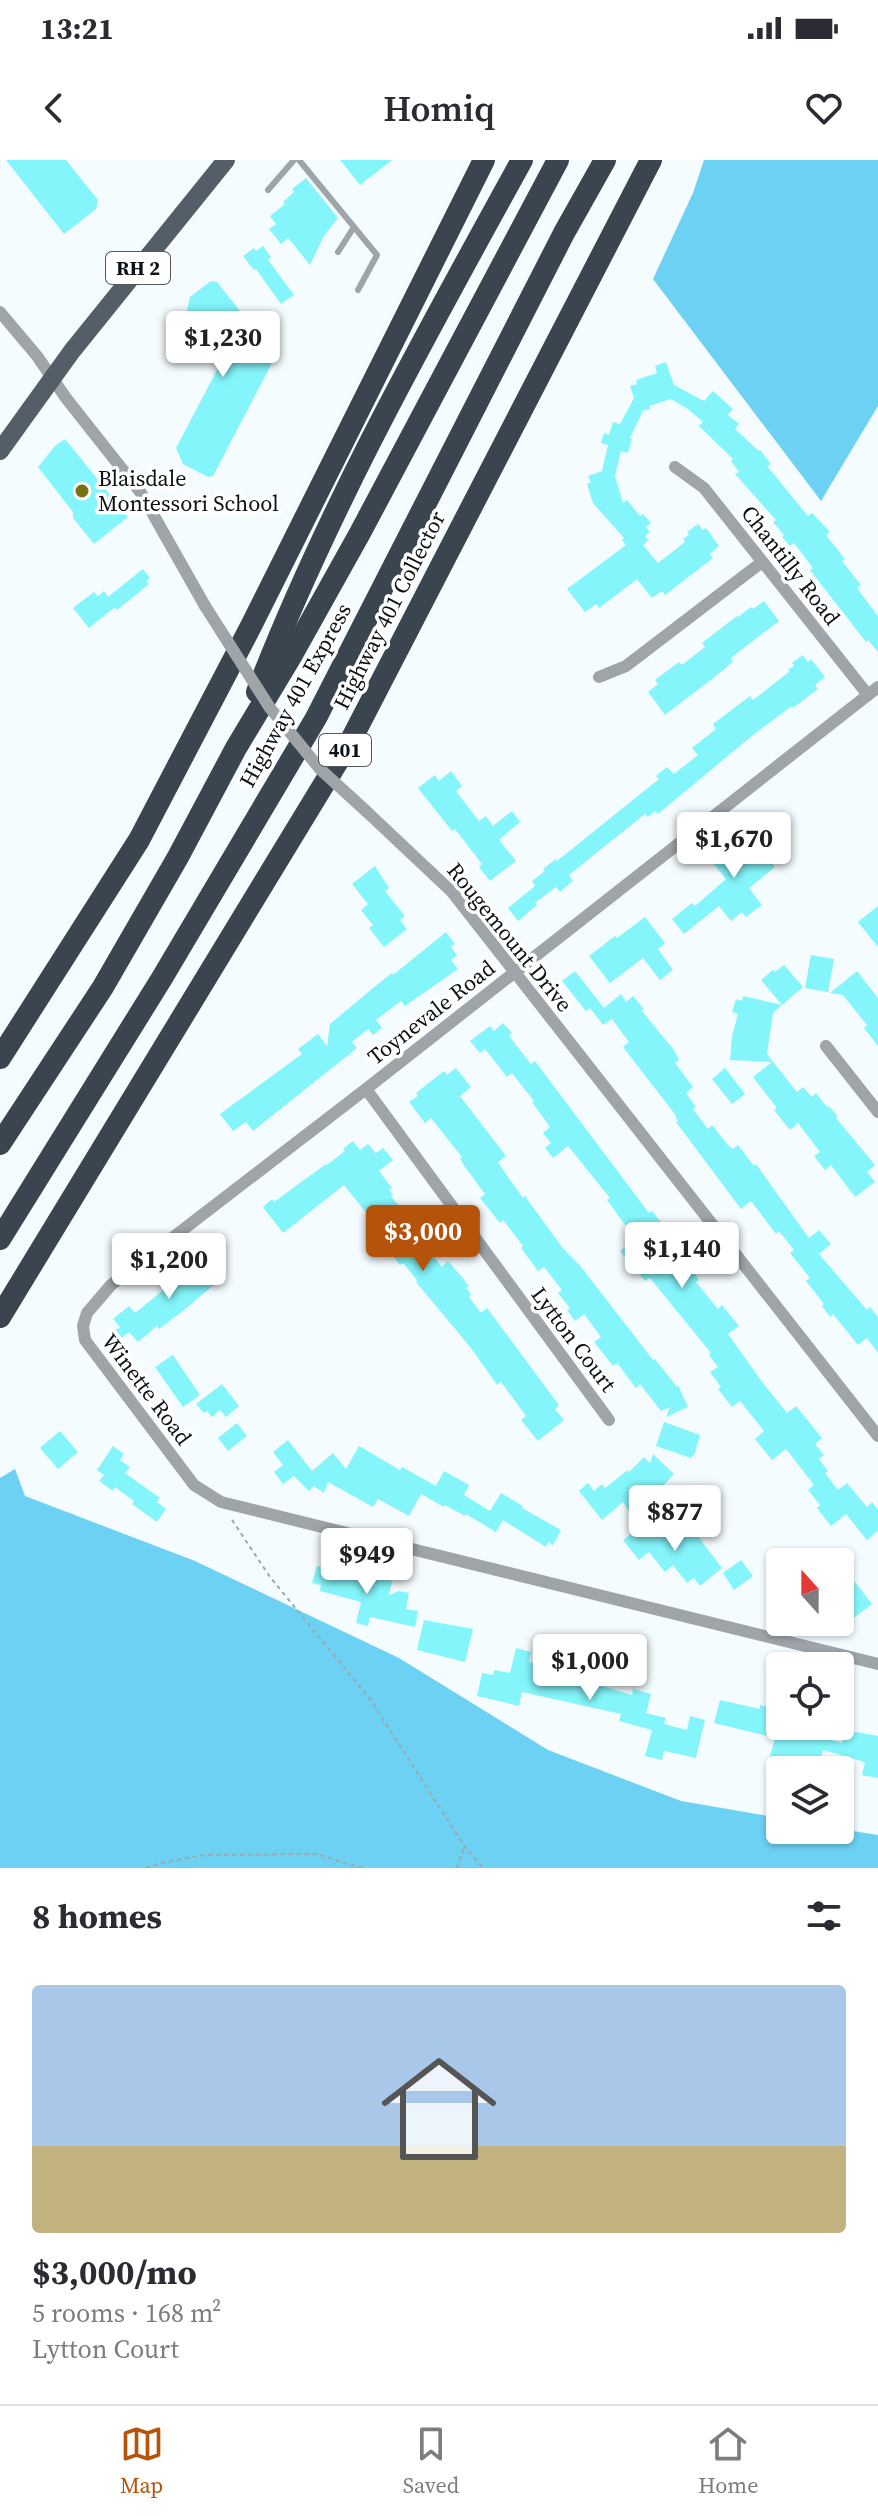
<!DOCTYPE html>
<html lang="en">
<head>
<meta charset="utf-8">
<style>
  body { margin:0; font-family:"Source Serif 4",serif; background:#f2f2f3; color:#2b2b33; height:100vh; display:flex; flex-direction:column; font-size:30px; white-space:nowrap }
  * { box-sizing:border-box; margin:0 }
  p { font-size:26px; color:#7c7c81 }
  .icon { flex:none; width:44px; height:44px; fill:none; stroke:currentColor; stroke-width:2; stroke-linecap:round; stroke-linejoin:round }
  .map { position:relative; height:1708px; overflow:hidden }
  .details { display:flex; flex-direction:column; background:#fff; flex:1 }
  .details>* { flex:none }
  .needle { width:52px; rotate:339deg }
  .controls { position:absolute; left:766px; top:1388px; display:grid; gap:16px }
  .controls a { display:grid; place-items:center; width:88px; height:88px; border-radius:8px; background:#fff; box-shadow:0 2px 6px #0004; font-size:40px }
  .price { position:absolute; translate:-50% -68px; padding:0 18px; border-radius:8px; background:#fff; color:#222; font-size:26px; line-height:52px; filter:drop-shadow(0 2px 4px #0008) }
  .price::after { content:''; position:absolute; left:50%; top:48px; width:24px; height:18px; margin-left:-12px; background:inherit; clip-path:polygon(0 0,100% 0,50% 100%) }
  .price.on { background:#b45309; color:#fff }
  ul { padding:0; list-style:none }
  li { display:grid; align-content:center; gap:16px; height:424px; padding:0 32px }
  li+li { border-top:2px solid #e1e1e2 }
  li span { display:grid; place-items:center; height:248px; border-radius:8px; color:#555 }
  li>.icon { margin-inline-start:auto }
  span .icon { width:144px; height:144px; fill:#fffc; stroke-width:1 }
  li b { font-size:34px }
  h2 { display:flex; justify-content:space-between; align-items:center; height:96px; padding:0 32px; font-size:34px }
  .status { display:flex; justify-content:space-between; align-items:center; height:56px; padding:0 40px; background:#fff; direction:ltr }
  .status svg { height:22px; fill:currentColor }
  header { display:flex; justify-content:space-between; align-items:center; height:104px; padding:0 32px; background:#fff; font-size:36px; font-weight:600 }
  .tab-bar { display:flex; justify-content:space-around; align-items:center; height:112px; border-top:2px solid #e1e1e2; background:#fff; font-size:22px; color:#7c7c81 }
  .tab-bar a { display:grid; justify-items:center; gap:4px }
  .tab-bar .on { color:#b45309 }
  .map>svg:first-child { display:block }
  .forest { fill:#6dd1f3 }
  .building { fill:#84f6fb }
  .lines { fill:none; stroke-linecap:round; stroke-linejoin:round }
  .path { stroke:#9fa6a9; stroke-width:2; stroke-dasharray:4 4; stroke-linecap:butt }
  .service { stroke:#9fa4a9; stroke-width:6 }
  .minor { stroke:#9fa4a9; stroke-width:12 }
  .primary { stroke:#545e67; stroke-width:18 }
  .motorway { stroke:#3b454f; stroke-width:22 }
  .minor-bridge { stroke:#9fa4a9; stroke-width:12 }
  .poi-dot { fill:#787113; stroke:#fff; stroke-width:3 }
  .labels { text-anchor:middle; stroke-width:7; stroke-linejoin:round; paint-order:stroke }
  .shield { fill:#fff; stroke:#54585a; stroke-width:2 }
  .shield-label { font-size:20px; font-weight:bold; fill:#0b1114 }
  .poi-label { font-size:22px; fill:#0b1114; stroke:#fff; text-anchor:start }
  .street-label { font-size:22px; fill:#0b1114; stroke:#fff }
</style>
</head>
<body>
<div class="status"><b>13:21</b><svg viewBox="0 0 49 12"><path d="M0 12V9h3v3zM5 12V6h3v6zM10 12V3h3v9zM15 12V0h3v12zM26 1h20v11H26zM47 4h2v5h-2z"/></svg></div>
<header><svg class="icon" aria-label="back" viewBox="0 0 24 24"><path d="M15 5l-7 7 7 7"/></svg>Homiq<svg class="icon" aria-label="heart" viewBox="0 0 24 24"><path d="M12 20l-8-8c-3-5 5-10 8-4 3-6 11-1 8 4z"/></svg></header>
<div class="map">
<svg width="878" height="1708" viewBox="0 0 878 1708">
  <rect width="100%" height="100%" fill="#f5fcff"/>
  <g class="forest">
    <polygon points="704,0 878,0 878,246 821,341 653,119 693,33"/>
    <polygon points="15,1309 25,1336 195,1401 399,1498 548,1590 681,1641 780,1658 780,1670 840,1669 878,1675 878,1708 0,1708 0,1318"/>
  </g>
  <g class="building">
    <polygon points="6,0 66,0 98,40 96,49 64,74"/>
    <polygon points="340,0 392,0 360,25"/>
    <polygon points="306,18 338,58 324,76 310,105 288,78 281,84 269,69 276,64 270,56 285,44 283,42 294,32 292,29"/>
    <polygon points="263,86 271,97 268,100 294,135 281,144 256,109 254,110 243,96 254,88 256,91"/>
    <polygon points="211,121 217,122 270,189 271,205 213,316 208,317 183,304 176,288 217,210 216,187 187,150 190,137"/>
    <polygon points="666,202 674,225 704,241 713,231 733,249 728,255 739,264 735,269 759,291 760,290 771,304 767,306 808,356 812,353 830,372 826,375 845,399 842,401 861,425 857,428 878,456 878,492 868,480 866,482 810,410 813,408 794,383 790,386 782,377 784,375 773,362 776,360 735,314 739,312 731,301 733,299 699,266 703,262 688,249 671,239 649,246 650,249 643,251 630,278 632,279 628,293 621,291 615,316 623,343 627,340 640,356 643,354 651,363 646,367 650,372 645,376 648,380 643,385 658,403 685,382 683,379 689,375 687,372 698,364 703,370 706,368 719,386 710,394 713,398 665,435 662,431 652,438 637,419 599,448 596,444 585,452 567,429 626,385 622,380 624,378 593,343 587,324 591,322 588,316 602,311 608,285 601,283 604,273 609,275 613,262 620,264 634,238 630,226 637,224 636,220 657,213 655,206"/>
    <polygon points="65,279 128,357 94,384 73,358 73,352 38,307 55,286"/>
    <polygon points="143,409 150,418 146,421 149,424 117,450 115,447 89,468 73,448 94,432 98,436 104,431 108,437"/>
    <polygon points="764,441 779,461 731,498 733,501 726,508 665,555 648,532 658,524 655,520 679,502 682,505 705,487 702,483 737,456 738,457 751,447 753,449"/>
    <polygon points="803,495 808,502 811,499 825,517 815,525 818,529 793,548 792,546 753,575 658,654 655,651 648,657 645,654 569,715 573,721 560,732 556,727 535,743 537,745 518,761 508,748 535,726 532,721 545,711 543,709 556,699 557,701 659,619 656,616 667,607 674,614 698,595 692,588 716,569 713,564 750,536 753,540 789,512 788,510 794,506 792,503"/>
    <polygon points="451,611 462,626 456,631 479,661 486,656 493,666 512,651 520,662 499,680 516,701 490,721 479,707 482,704 455,669 452,671 418,628 435,615 439,621"/>
    <polygon points="762,666 777,687 765,695 775,707 749,728 762,745 746,757 742,752 731,761 719,746 684,774 672,759 692,743 695,746 726,719 711,701 744,673 747,677"/>
    <polygon points="375,706 389,728 385,731 405,756 400,760 407,769 384,787 369,768 373,765 361,750 368,744 352,724"/>
    <polygon points="878,746 878,787 858,762"/>
    <polygon points="645,757 665,783 658,789 673,810 660,820 643,798 610,823 589,796 615,776 617,778"/>
    <polygon points="446,772 455,784 451,787 457,795 451,800 458,809 405,846 401,841 376,860 382,868 373,875 368,869 352,882 357,888 253,971 246,962 233,971 220,954 302,894 298,889 318,874 327,886 330,864 373,828 392,813 393,815"/>
    <polygon points="811,795 834,799 828,832 805,828"/>
    <polygon points="784,805 803,827 782,845 761,820 773,810 775,812"/>
    <polygon points="575,811 604,848 621,834 626,842 633,836 644,849 642,851 674,890 679,900 675,903 693,927 686,933 696,947 693,949 708,969 712,965 728,985 733,989 738,985 754,1006 756,1004 809,1078 819,1070 831,1084 819,1094 867,1150 870,1147 878,1157 878,1193 867,1178 858,1185 833,1154 830,1157 822,1146 824,1144 806,1121 810,1118 790,1093 794,1090 779,1071 776,1074 751,1041 741,1049 676,962 678,961 674,953 623,887 629,882 612,859 603,865 590,848 586,851 562,821"/>
    <polygon points="857,811 878,838 878,886 864,868 867,865 843,835 830,833"/>
    <polygon points="743,836 782,845 773,853 767,894 797,932 803,927 812,937 816,933 827,947 829,946 838,957 836,958 875,1005 867,1012 875,1022 855,1037 831,1005 825,1010 814,996 820,992 798,963 790,970 774,950 777,948 753,917 772,902 730,900 732,876 738,854 732,852 736,839 742,841"/>
    <polygon points="503,863 512,873 509,876 531,904 535,901 649,1053 652,1051 661,1062 656,1066 659,1069 651,1075 675,1104 684,1097 695,1112 694,1113 699,1120 696,1122 718,1149 722,1145 739,1166 728,1174 763,1223 787,1253 796,1246 822,1278 815,1284 824,1295 819,1299 828,1311 825,1313 838,1330 847,1323 867,1347 872,1342 878,1350 878,1371 867,1380 846,1354 831,1366 817,1348 820,1345 808,1330 814,1325 786,1289 772,1300 755,1279 764,1271 740,1241 732,1247 718,1229 721,1227 710,1212 718,1207 709,1195 711,1193 650,1118 645,1121 620,1091 626,1086 624,1083 633,1076 607,1040 610,1038 568,986 553,998 545,988 551,983 543,973 550,967 532,942 534,941 512,913 507,917 485,889 480,893 470,881 490,866 494,871"/>
    <polygon points="456,908 471,927 460,936 506,996 498,1002 510,1020 523,1038 525,1036 562,1087 582,1108 653,1200 655,1199 677,1227 678,1225 688,1247 666,1257 670,1247 661,1251 640,1224 636,1228 617,1203 613,1206 594,1182 601,1177 584,1154 575,1161 567,1150 570,1148 558,1133 562,1130 544,1107 538,1111 521,1088 523,1086 503,1060 500,1063 480,1038 485,1034 465,1007 460,999 462,997 431,958 425,963 409,942 418,936 416,933 444,911 447,915"/>
    <polygon points="725,908 745,934 732,944 712,919"/>
    <polygon points="353,981 360,990 368,984 376,993 383,988 393,1000 379,1011 392,1028 389,1030 393,1035 391,1036 406,1055 410,1052 430,1078 423,1083 442,1107 448,1101 461,1116 469,1126 466,1128 471,1134 469,1137 481,1153 487,1148 559,1245 555,1249 564,1260 538,1281 521,1260 526,1256 501,1222 497,1225 471,1188 416,1122 417,1120 403,1103 400,1105 382,1083 377,1086 371,1077 380,1070 344,1025 283,1073 263,1047 272,1039 274,1042 326,1004 327,1005 345,991 343,989"/>
    <polygon points="204,1097 211,1106 213,1104 223,1117 184,1150 159,1169 157,1166 138,1182 129,1172 122,1178 116,1170 120,1167 113,1159 129,1146 135,1153"/>
    <polygon points="173,1195 200,1235 183,1247 155,1207"/>
    <polygon points="222,1224 239,1246 226,1257 220,1250 212,1257 207,1251 204,1253 196,1244"/>
    <polygon points="664,1262 700,1275 695,1293 691,1298 656,1286"/>
    <polygon points="237,1263 247,1276 228,1291 218,1278"/>
    <polygon points="60,1271 78,1292 58,1309 40,1288"/>
    <polygon points="288,1280 312,1311 333,1293 346,1309 359,1286 400,1310 402,1307 436,1326 444,1311 469,1325 464,1335 490,1351 501,1333 523,1346 522,1348 561,1370 553,1385 548,1382 546,1387 503,1360 496,1372 466,1354 465,1356 445,1345 444,1347 421,1334 409,1356 378,1339 373,1347 328,1322 324,1333 314,1326 309,1331 294,1316 283,1324 274,1312 283,1305 273,1292"/>
    <polygon points="113,1286 124,1294 120,1300 130,1307 125,1313 160,1338 157,1342 166,1349 157,1362 132,1344 134,1341 115,1327 113,1331 99,1321 104,1315 97,1310"/>
    <polygon points="653,1294 674,1314 658,1331 656,1330 629,1351 623,1342 602,1360 579,1331 588,1323 594,1331 602,1324 605,1328 628,1310 629,1312 644,1297 650,1303"/>
    <polygon points="650,1361 657,1370 660,1368 671,1382 691,1367 722,1408 700,1426 694,1418 687,1423 673,1405 665,1412 649,1392 639,1400 623,1380"/>
    <polygon points="741,1400 753,1416 734,1430 723,1413"/>
    <polygon points="317,1406 346,1413 347,1410 392,1421 389,1435 399,1431 409,1433 406,1449 418,1451 415,1467 370,1457 368,1466 356,1463 361,1442 320,1431 321,1425 312,1423"/>
    <polygon points="840,1414 850,1426 855,1422 872,1444 851,1460 840,1446"/>
    <polygon points="424,1460 473,1469 465,1502 417,1490"/>
    <polygon points="516,1488 531,1492 529,1502 571,1512 573,1506 588,1509 585,1521 632,1535 633,1529 651,1534 646,1553 666,1558 664,1564 687,1570 690,1556 705,1560 696,1598 664,1591 662,1600 645,1596 652,1570 619,1561 621,1554 522,1532 519,1546 477,1536 482,1513 493,1515 494,1510 510,1513"/>
    <polygon points="720,1540 760,1549 760,1545 774,1548 772,1557 780,1559 780,1566 796,1566 795,1569 842,1583 845,1570 878,1576 878,1618 862,1615 865,1602 823,1590 820,1603 801,1599 798,1610 780,1610 780,1619 769,1616 766,1611 775,1578 714,1563"/>
  </g>
  <g class="lines">
    <g class="path">
      <polyline points="232,1360 270,1417 370,1539 465,1687 483,1708"/>
      <polyline points="146,1708 161,1703 204,1695 317,1694 362,1708"/>
      <polyline points="457,1708 464,1688"/>
    </g>
    <g class="service">
      <polyline points="299,0 377,95 358,130"/>
      <polyline points="268,30 294,0"/>
      <polyline points="338,92 354,67"/>
    </g>
    <g class="minor">
      <polyline points="0,152 37,196 66,238 141,333 205,446"/>
      <polyline points="675,307 704,328 868,535"/>
      <polyline points="599,517 626,506 762,402"/>
      <polyline points="878,527 366,929 111,1125 87,1153 83,1166 85,1180 194,1325 221,1342 878,1504"/>
      <polyline points="366,651 452,732 878,1276"/>
      <polyline points="826,886 878,952"/>
      <polyline points="366,929 609,1260"/>
    </g>
    <polyline class="primary" points="0,291 72,191 226,0"/>
    <g class="motorway">
      <path d="M257,532C328,348 427,173 522,0"/>
      <polyline points="0,898 139,680 251,466 484,0"/>
      <polyline points="0,984 103,827 178,697 236,588 293,493 360,373 558,0"/>
      <polyline points="0,1079 162,818 316,558 564,73 605,0"/>
      <polyline points="0,1157 352,578 651,0"/>
    </g>
    <polyline class="minor-bridge" points="205,446 270,548 320,609 366,651"/>
  </g>
  <circle class="poi-dot" cx="82" cy="331" r="8"/>
  <g class="labels">
    <g class="shield">
      <rect x="106" y="92" width="64" height="32" rx="6"/>
      <rect x="319" y="574" width="52" height="32" rx="6"/>
    </g>
    <g class="shield-label">
      <text x="138" y="115">RH 2</text>
      <text x="345" y="597">401</text>
    </g>
    <g class="poi-label">
      <text x="98" y="326">Blaisdale<tspan x="98" dy="25">Montessori School</tspan></text>
    </g>
    <g class="street-label">
      <text transform="translate(791 405) rotate(52)" y="8">Chantilly Road</text>
      <text transform="translate(389 450) rotate(-63)" y="8">Highway 401 Collector</text>
      <text transform="translate(295 535) rotate(-61)" y="8">Highway 401 Express</text>
      <text transform="translate(510 777) rotate(51)" y="8">Rougemount Drive</text>
      <text transform="translate(431 852) rotate(-38)" y="8">Toynevale Road</text>
      <text transform="translate(574 1179) rotate(53)" y="8">Lytton Court</text>
      <text transform="translate(147 1229) rotate(53)" y="8">Winette Road</text>
    </g>
  </g>
</svg>
<div class="controls">
<a><svg class="needle" viewBox="-14 -14 28 28"><path d="M0-13l5 13h-10z" fill="#e53935"/><path d="M0 13l5-13h-10z" fill="#7c7c81"/></svg></a>
<a><svg class="icon" aria-label="locate" viewBox="0 0 24 24"><circle cx="12" cy="12" r="6"/><path d="M12 2v4M12 18v4M2 12h4M18 12h4"/></svg></a>
<a><svg class="icon" aria-label="layers" viewBox="0 0 24 24"><path d="M12 4l9 5-9 5-9-5zM3 14l9 5 9-5"/></svg></a>
</div>
<b class="price" style="left:223px;top:219px">$1,230</b>
<b class="price" style="left:734px;top:720px">$1,670</b>
<b class="price on" style="left:423px;top:1113px">$3,000</b>
<b class="price" style="left:682px;top:1130px">$1,140</b>
<b class="price" style="left:169px;top:1141px">$1,200</b>
<b class="price" style="left:675px;top:1393px">$877</b>
<b class="price" style="left:367px;top:1436px">$949</b>
<b class="price" style="left:590px;top:1542px">$1,000</b>
</div>
<section class="details">
<h2>8 homes<svg class="icon" aria-label="filters" viewBox="0 0 24 24"><path d="M4 7h16M4 17h16"/><circle cx="9" cy="7" r="2"/><circle cx="15" cy="17" r="2"/></svg></h2>
<ul>
<li><span style="background:linear-gradient(#a9c7e8 65%,#c2b280 0)"><svg class="icon" aria-label="home" viewBox="0 0 24 24"><path d="M3 11l9-7 9 7M6 9v11h12V9"/></svg></span><div><b>$3,000/mo</b><p>5 rooms · 168 m²</p><p>Lytton Court</p></div></li>
</ul>
</section>
<nav class="tab-bar">
<a class="on"><svg class="icon" aria-label="map" viewBox="0 0 24 24"><path d="M3 6l6-2 6 2 6-2v14l-6 2-6-2-6 2zM9 4v14M15 6v14"/></svg>Map</a>
<a><svg class="icon" aria-label="saved" viewBox="0 0 24 24"><path d="M7 4h10v16l-5-4-5 4z"/></svg>Saved</a>
<a><svg class="icon" aria-label="home" viewBox="0 0 24 24"><path d="M3 11l9-7 9 7M6 9v11h12V9"/></svg>Home</a>
</nav>
</body>
</html>
